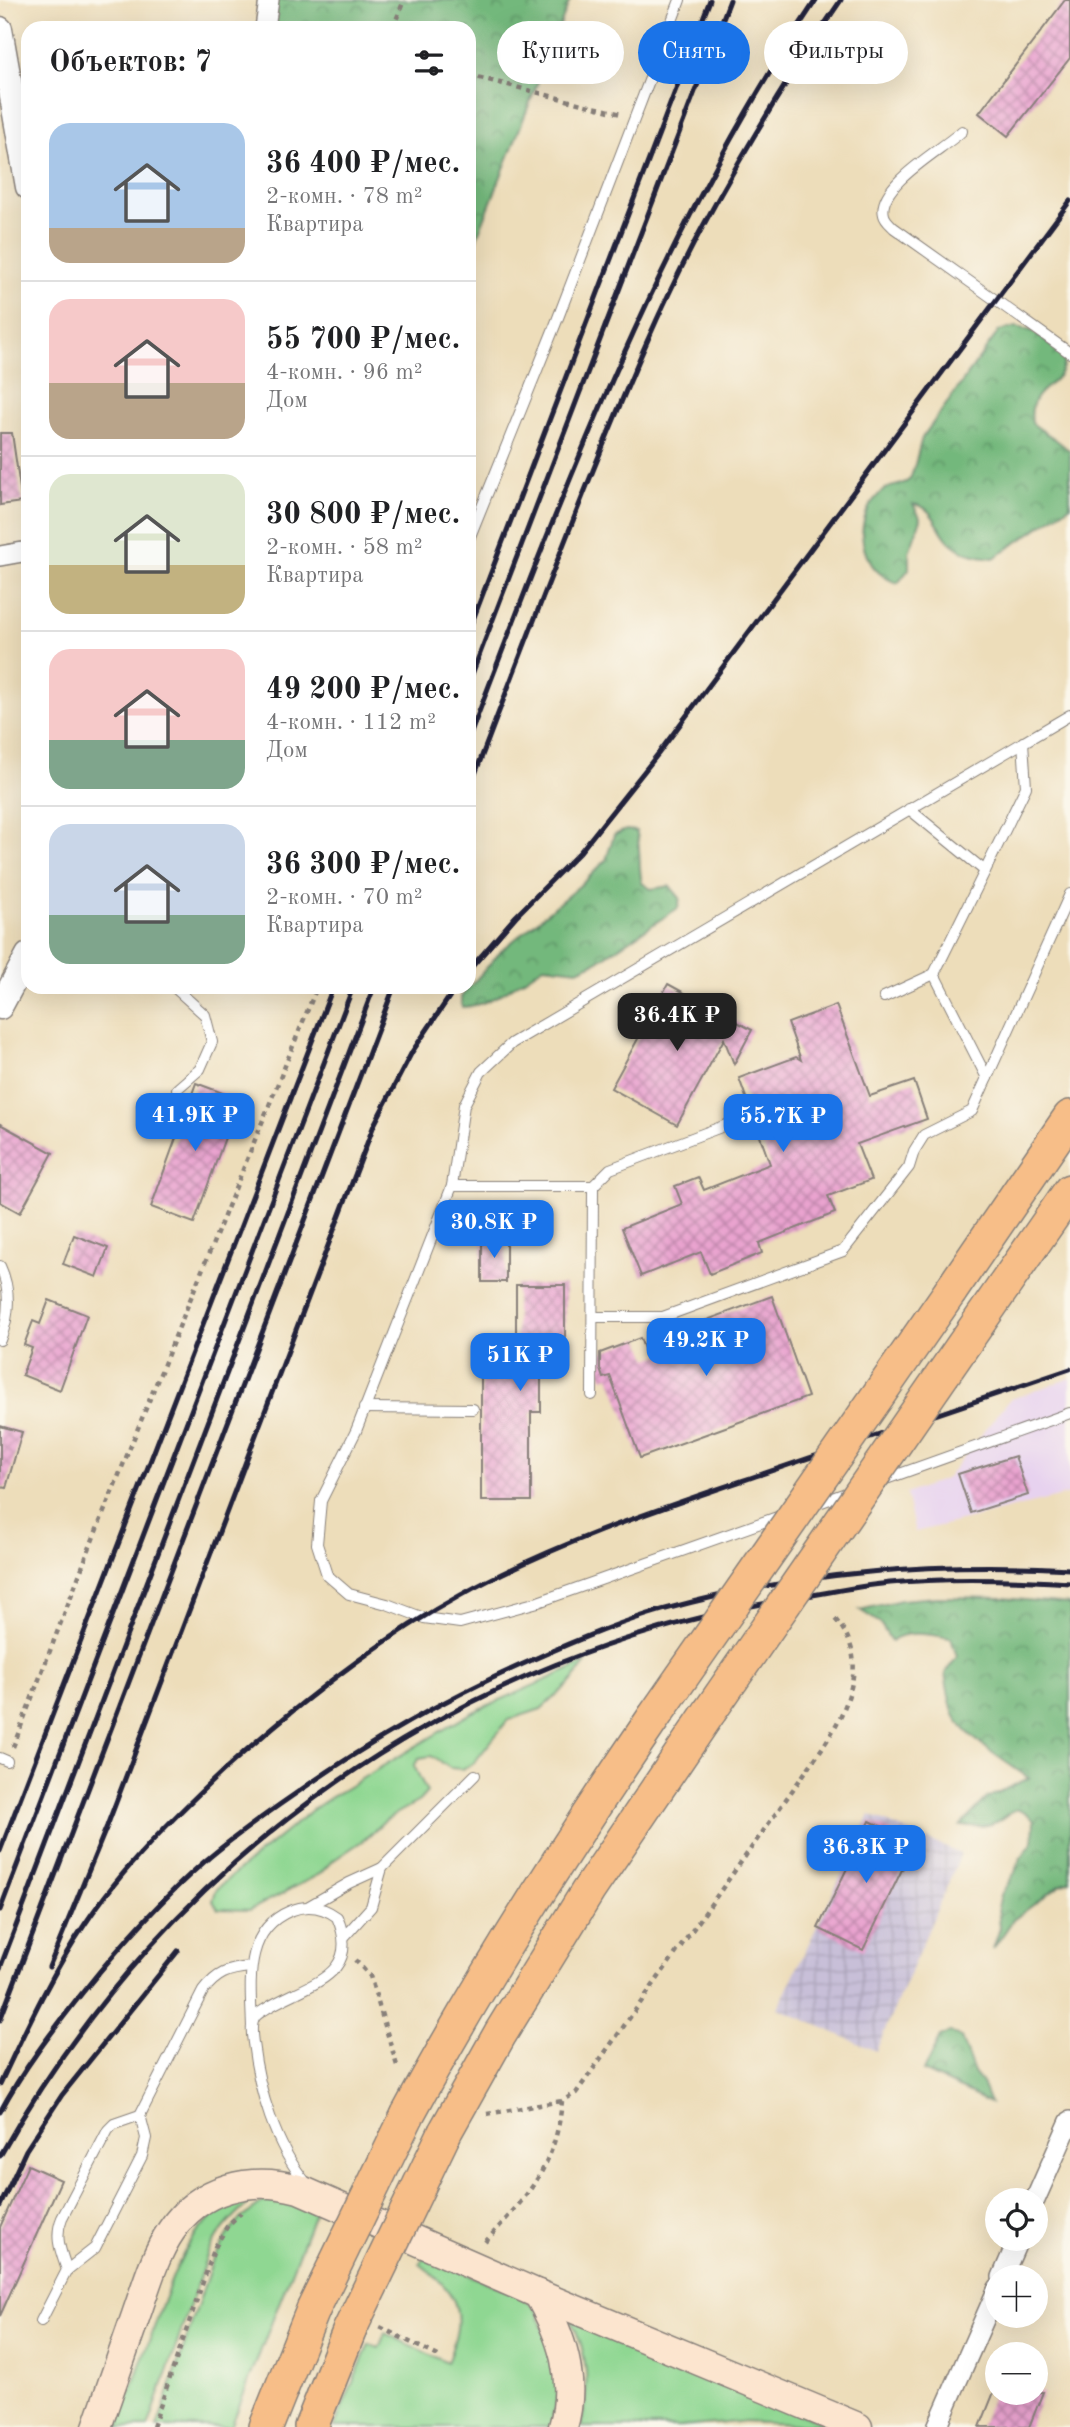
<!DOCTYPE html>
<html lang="ru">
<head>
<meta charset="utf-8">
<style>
  body { margin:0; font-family:"Old Standard TT",serif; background:#f6f6f6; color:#202124; height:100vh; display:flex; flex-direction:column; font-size:26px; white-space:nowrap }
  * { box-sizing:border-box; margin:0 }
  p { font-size:23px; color:#757577 }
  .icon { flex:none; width:38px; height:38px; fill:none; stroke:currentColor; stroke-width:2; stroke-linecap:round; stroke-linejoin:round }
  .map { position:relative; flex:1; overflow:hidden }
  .drawer { position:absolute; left:21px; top:21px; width:455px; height:973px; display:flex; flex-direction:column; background:#fff; border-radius:21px; box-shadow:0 7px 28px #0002 }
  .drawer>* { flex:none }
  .guide { position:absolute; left:497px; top:21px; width:467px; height:63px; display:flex; gap:14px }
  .fabs { position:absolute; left:985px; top:2188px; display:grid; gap:14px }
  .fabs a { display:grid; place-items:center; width:63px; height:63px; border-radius:50%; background:#fff; box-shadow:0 7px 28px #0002; font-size:35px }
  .price { position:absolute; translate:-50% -60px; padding:0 16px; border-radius:14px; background:#1a73e8; color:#fff; font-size:23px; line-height:46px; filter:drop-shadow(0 2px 4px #0008) }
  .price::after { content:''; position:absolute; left:50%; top:42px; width:21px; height:16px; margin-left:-10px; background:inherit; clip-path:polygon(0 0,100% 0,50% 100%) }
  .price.active { background:#222; color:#fff }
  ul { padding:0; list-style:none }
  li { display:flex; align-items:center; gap:21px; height:175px; padding:0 28px }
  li+li { border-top:2px solid #e0e0e0 }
  li span { display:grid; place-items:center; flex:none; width:196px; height:140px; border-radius:21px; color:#555 }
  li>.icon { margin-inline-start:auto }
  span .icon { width:84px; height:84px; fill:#fffc; stroke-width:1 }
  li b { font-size:30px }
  h2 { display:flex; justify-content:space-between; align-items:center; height:84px; padding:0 28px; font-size:30px }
  .chip { padding:0 24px; border-radius:32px; background:#fff; box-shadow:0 7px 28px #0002; font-size:24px; line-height:63px }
  .chip.active { background:#1a73e8; color:#fff }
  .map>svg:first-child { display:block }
  .built { fill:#e7d2ef }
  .industrial { fill:url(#industrial-grid) }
  .grass { fill:#8fd792; stroke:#587c66; stroke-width:2 }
  .forest { fill:url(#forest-crowns); stroke:#4a6d5c; stroke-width:2 }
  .building { fill:url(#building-cross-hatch) }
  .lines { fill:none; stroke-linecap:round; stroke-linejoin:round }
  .service-casing { stroke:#88807a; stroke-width:12 }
  .minor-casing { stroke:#88807a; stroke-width:22 }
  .tertiary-casing { stroke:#88807a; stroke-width:27 }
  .secondary-casing { stroke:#88807a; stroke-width:31 }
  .trunk-casing { stroke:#88807a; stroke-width:36 }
  .path { stroke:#88807a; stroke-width:4.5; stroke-dasharray:5 5; stroke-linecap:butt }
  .service { stroke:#fff; stroke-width:10 }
  .minor { stroke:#fff; stroke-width:19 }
  .tertiary { stroke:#fff; stroke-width:24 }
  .secondary { stroke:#fce5cf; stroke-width:28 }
  .trunk { stroke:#f7be88; stroke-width:33 }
  .rail { stroke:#22223b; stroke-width:5 }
  .trunk-bridge-casing { stroke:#88807a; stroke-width:36; stroke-linecap:butt }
  .trunk-bridge { stroke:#f7be88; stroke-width:33 }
</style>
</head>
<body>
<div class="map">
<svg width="1070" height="2427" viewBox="0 0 1070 2427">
  <defs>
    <pattern id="industrial-grid" width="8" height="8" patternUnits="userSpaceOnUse" patternTransform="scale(1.75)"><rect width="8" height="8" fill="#c8bfd8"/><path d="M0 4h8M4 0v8" fill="none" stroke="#aca4ba"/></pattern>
    <pattern id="forest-crowns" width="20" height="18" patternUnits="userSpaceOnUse" patternTransform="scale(1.75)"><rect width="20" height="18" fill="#73b87c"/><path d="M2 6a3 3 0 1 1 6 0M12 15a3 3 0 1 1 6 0" fill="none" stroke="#5e9567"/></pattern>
    <pattern id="building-cross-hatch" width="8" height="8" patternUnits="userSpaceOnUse" patternTransform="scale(1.75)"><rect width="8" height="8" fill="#e9a3cf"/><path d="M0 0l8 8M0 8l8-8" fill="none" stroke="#bc84a9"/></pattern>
  </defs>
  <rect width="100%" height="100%" fill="#fbf7ec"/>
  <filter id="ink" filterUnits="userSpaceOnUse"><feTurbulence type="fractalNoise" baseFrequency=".0143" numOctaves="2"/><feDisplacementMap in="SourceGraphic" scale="14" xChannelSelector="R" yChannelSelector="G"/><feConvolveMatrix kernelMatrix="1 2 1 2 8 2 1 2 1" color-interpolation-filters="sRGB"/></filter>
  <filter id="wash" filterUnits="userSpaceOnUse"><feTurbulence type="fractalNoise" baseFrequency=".00686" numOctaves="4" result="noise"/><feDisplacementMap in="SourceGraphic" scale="28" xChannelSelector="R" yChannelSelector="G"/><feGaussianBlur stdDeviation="1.57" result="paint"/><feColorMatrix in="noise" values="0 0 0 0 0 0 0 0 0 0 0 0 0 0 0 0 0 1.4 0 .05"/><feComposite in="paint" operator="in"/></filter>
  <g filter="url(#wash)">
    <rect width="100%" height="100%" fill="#edddba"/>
    <polygon class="built" points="1070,1378 1070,1494 915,1532 906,1494 947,1478 1009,1400"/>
    <polygon class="industrial" points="870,1815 961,1854 876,2051 778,2008"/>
    <g class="grass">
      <polygon points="587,1662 571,1682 541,1709 508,1720 473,1764 462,1769 450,1768 431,1756 419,1758 414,1766 427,1792 419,1801 385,1820 365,1839 331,1862 320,1874 250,1910 218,1909 213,1901 216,1890 229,1878 312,1810 333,1796 473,1712"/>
      <path d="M260,2194C238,2212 221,2227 208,2253L148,2427H118C130,2393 142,2359 155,2325C176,2267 191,2209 260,2194Z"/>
      <polygon points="271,2197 318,2203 231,2427 157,2427 212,2262 231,2230 240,2219"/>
      <path d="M424,2257L519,2295L537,2310L561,2384L550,2427H334L369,2344L379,2348L385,2333L447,2363C466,2314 461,2296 420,2264Z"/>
      <path d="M570,2319L827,2425L738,2422L680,2427H581C589,2389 590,2354 570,2319Z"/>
    </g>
    <g class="forest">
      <polygon points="270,0 570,0 469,258 469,28 261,28"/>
      <path d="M1017,327L1032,331L1064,355C1066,391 1026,382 1032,423C1045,434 1059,439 1070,452V506L994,558C978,557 961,553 949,541C935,527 935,507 913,504L921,519L909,552V569L898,583C857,571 850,516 884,490C891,485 903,486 909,480C913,477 919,447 922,438L999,331Z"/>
      <path d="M626,830L636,831C641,843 638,866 642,883L651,889L670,886L680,898L678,908L596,962L578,970L544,966C519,981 492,1006 462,1007L461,997L501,951L584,882L606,860L614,835Z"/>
      <path d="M938,1597L1002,1598L1070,1604V1881L1060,1885L1013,1920L993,1949L1000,1928L998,1906L1002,1893L1015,1872L1020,1859L1033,1842L1034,1821C1014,1795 1008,1821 988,1825C979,1827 969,1826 960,1826L987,1798L1029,1778C1009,1764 961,1735 953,1712C949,1700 947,1686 945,1673L957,1657L951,1638C932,1635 907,1629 891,1641L880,1623L860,1610L901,1600Z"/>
      <polygon points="950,2032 961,2038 974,2073 982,2083 990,2103 923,2071 940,2037"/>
    </g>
    <g id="blocks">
      <g class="building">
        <polygon points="1065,0 1070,0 1070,58 1008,136 979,113"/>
        <polygon points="0,433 12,433 22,502 0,505"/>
        <polygon points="668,984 752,1030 734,1064 724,1039 677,1125 611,1088"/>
        <polygon points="836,1005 870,1096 914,1081 927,1119 857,1144 871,1180 828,1196 835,1213 759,1243 762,1253 710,1274 701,1252 641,1276 622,1228 682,1204 675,1186 698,1177 704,1190 770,1164 739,1078 796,1057 801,1060 788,1023"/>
        <polygon points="196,1083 239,1099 194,1223 151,1207"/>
        <polygon points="0,1124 53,1153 20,1213 0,1202"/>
        <polygon points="74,1235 108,1248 97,1277 63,1264"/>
        <polygon points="506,1237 506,1282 482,1282 482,1238"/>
        <polygon points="516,1285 565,1285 565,1369 541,1369 541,1412 531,1412 531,1501 481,1501 481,1369 516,1369"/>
        <polygon points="772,1296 808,1397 640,1458 610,1376 603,1378 600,1369 600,1353 640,1338 648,1359 691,1343 685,1328"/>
        <polygon points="49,1300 87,1315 60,1390 22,1375 32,1348 24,1345 33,1321 40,1324"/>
        <polygon points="0,1426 22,1432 6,1488 0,1487"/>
        <polygon points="1015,1456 1028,1495 971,1513 958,1474"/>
        <polygon points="870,1821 915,1843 863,1950 818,1928"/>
        <polygon points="28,2165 61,2180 0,2316 0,2227"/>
        <polygon points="994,2392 1043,2392 1029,2427 980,2427"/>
      </g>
    </g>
  </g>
  <g filter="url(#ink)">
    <use href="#blocks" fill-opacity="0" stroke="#88807a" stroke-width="2"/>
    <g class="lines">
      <defs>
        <g id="service">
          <path d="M962,131C943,149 876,185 884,215C885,220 890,224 894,228L1070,353"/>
          <polyline points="469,539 556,323 680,0"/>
          <polyline points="909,809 985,871 1026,787 1023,742"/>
          <polyline points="934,974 987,1078"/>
          <polyline points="174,987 205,1015 212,1042 200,1069 177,1089"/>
          <polyline points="884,997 934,974 985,871"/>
          <polyline points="452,1186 593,1186 592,1395"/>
          <polyline points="593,1186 610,1169 729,1124"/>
          <path d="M0,1266C11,1290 10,1315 0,1340"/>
          <polyline points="593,1317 663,1317 843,1251 909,1167 914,1151 924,1135 972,1111 1070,894"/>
          <polyline points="364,1408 473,1409"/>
          <polyline points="883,1480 1070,1413"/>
          <polyline points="813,1505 849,1492"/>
          <polyline points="783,1515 538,1602 460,1623 424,1618 387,1604 349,1594 327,1575 317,1544 321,1501 356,1431 452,1186 464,1105 481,1072 512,1043 1070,715"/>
          <polyline points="0,1758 7,1761"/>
          <polyline points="309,1906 349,1883 382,1868 475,1775"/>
          <polyline points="344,1937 371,1907 382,1868"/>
          <path d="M252,2028C251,1986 242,1931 290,1911C307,1904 322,1906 337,1917C364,1979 303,1984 264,2010C261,2012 257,2014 255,2017C250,2024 252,2035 253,2043C259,2091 275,2145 306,2183"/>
          <path d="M67,2270L95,2248L142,2156L146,2138L140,2115L203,1991C217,1973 228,1969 250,1967"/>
          <path d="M41,2321L67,2270C61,2252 54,2237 62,2218L108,2130L114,2124L140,2115"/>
        </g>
        <g id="minor">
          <polyline points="265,28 269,0"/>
          <polyline points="0,556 28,551"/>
          <polyline points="1035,2200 1070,2121"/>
          <polyline points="1002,2277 1019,2238"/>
          <polyline points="937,2427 998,2288"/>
        </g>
        <g id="tertiary">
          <polyline points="0,29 28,187"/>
          <polyline points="0,1007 28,955"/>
        </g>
        <g id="secondary">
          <path d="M538,2294C562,2336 577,2379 563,2427"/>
          <path d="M97,2427C110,2390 123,2352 136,2315C146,2287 154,2256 171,2231C200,2187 251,2176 299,2189L538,2294L858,2427"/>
        </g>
        <g id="trunk">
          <polyline points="1004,1286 1070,1191"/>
          <polyline points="950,1292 1070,1117"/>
          <path d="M408,2114C482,1977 566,1846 654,1717"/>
          <polyline points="445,2132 500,2034 588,1891 710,1711"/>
          <polyline points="266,2427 313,2310"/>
          <polyline points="311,2427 350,2329"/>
        </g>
      </defs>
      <use href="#service" class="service-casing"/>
      <use href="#minor" class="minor-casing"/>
      <use href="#tertiary" class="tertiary-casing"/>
      <use href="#secondary" class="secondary-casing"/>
      <use href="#trunk" class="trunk-casing"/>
      <g class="path">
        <polyline points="393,28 404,0"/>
        <polyline points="469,75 621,114"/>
        <polyline points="13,1747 93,1539 317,987"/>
        <polyline points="355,1960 370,1976 398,2069"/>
        <polyline points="487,2114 562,2101"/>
        <path d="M485,2242C528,2195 556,2167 562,2101L576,2093L814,1760C843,1719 876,1660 833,1617"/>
        <polyline points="380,2327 442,2358"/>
        <polyline points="153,2427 215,2247 228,2225 241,2213"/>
      </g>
      <use href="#service" class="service"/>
      <use href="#minor" class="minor"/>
      <use href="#tertiary" class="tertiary"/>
      <use href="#secondary" class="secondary"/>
      <use href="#trunk" class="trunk"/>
      <g class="rail">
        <polyline points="469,630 710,0"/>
        <polyline points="469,682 730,0"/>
        <path d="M469,738C566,483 663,228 816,0"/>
        <path d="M469,790C510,682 551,575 594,468C627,387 661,304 703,226C745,149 791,72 841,0"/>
        <polyline points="469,970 516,916 580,852 658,754 1070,201"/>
        <polyline points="0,1851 333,987"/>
        <polyline points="0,1910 353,987"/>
        <polyline points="49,1967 107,1826 374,1125 412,1052 456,987"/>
        <polyline points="0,1968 374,987"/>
        <polyline points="0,2020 394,987"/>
        <path d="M0,2084C26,2029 51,1974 85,1924C122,1868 175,1816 224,1770C296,1705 375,1642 461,1595C557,1542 662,1508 765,1473C867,1439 968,1403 1070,1369"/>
        <path d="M0,2112C23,2069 53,2030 83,1992C120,1946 159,1901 204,1862C233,1837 263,1816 295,1794C370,1741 447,1697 532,1660C574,1641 617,1623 662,1610C795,1573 933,1561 1070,1569"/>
        <path d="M0,2156C170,1852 458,1652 801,1597C830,1592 860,1586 890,1583C950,1577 1010,1579 1070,1583"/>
        <polyline points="0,2206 26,2150 62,2095 178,1951"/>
      </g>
      <defs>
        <g id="trunk-bridge">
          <polyline points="710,1711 1004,1286"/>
          <polyline points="654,1717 950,1292"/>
          <polyline points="313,2310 408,2114"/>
          <polyline points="350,2329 445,2132"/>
        </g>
      </defs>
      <use href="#trunk-bridge" class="trunk-bridge-casing"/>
      <use href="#trunk-bridge" class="trunk-bridge"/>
    </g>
  </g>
</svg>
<div class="fabs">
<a><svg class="icon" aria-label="locate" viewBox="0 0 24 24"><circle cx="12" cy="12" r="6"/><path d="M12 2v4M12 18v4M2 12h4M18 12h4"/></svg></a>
<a>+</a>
<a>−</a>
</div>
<b class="price active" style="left:677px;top:1053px">36.4K ₽</b>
<b class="price" style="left:195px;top:1153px">41.9K ₽</b>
<b class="price" style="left:783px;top:1154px">55.7K ₽</b>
<b class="price" style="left:494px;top:1260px">30.8K ₽</b>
<b class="price" style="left:706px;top:1378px">49.2K ₽</b>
<b class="price" style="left:520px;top:1393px">51K ₽</b>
<b class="price" style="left:866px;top:1885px">36.3K ₽</b>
<div class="guide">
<a class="chip">Купить</a>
<a class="chip active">Снять</a>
<a class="chip">Фильтры</a>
</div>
<section class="drawer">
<h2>Объектов: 7<svg class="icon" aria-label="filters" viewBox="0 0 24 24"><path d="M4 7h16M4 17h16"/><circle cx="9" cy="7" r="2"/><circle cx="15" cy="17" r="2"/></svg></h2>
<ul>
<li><span style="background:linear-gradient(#a9c7e8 75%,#b9a48a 0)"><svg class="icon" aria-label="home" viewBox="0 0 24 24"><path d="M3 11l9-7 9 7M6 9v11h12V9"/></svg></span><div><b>36 400 ₽/мес.</b><p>2-комн. · 78 m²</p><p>Квартира</p></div></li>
<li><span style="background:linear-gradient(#f6c9c9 60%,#b9a48a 0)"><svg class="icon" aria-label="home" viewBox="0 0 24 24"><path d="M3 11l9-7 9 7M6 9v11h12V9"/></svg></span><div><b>55 700 ₽/мес.</b><p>4-комн. · 96 m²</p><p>Дом</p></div></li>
<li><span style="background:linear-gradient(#dfe7d0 65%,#c2b280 0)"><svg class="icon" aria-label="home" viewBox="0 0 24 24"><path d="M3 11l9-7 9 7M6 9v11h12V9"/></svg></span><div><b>30 800 ₽/мес.</b><p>2-комн. · 58 m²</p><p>Квартира</p></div></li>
<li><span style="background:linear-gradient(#f6c9c9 65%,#7fa58c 0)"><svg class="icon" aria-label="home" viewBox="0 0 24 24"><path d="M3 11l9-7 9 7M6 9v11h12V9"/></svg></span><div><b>49 200 ₽/мес.</b><p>4-комн. · 112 m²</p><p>Дом</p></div></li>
<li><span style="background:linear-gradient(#c9d6e8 65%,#7fa58c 0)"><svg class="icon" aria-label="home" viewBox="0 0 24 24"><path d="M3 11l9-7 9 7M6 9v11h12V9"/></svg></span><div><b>36 300 ₽/мес.</b><p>2-комн. · 70 m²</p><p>Квартира</p></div></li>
</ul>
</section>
</div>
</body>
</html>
